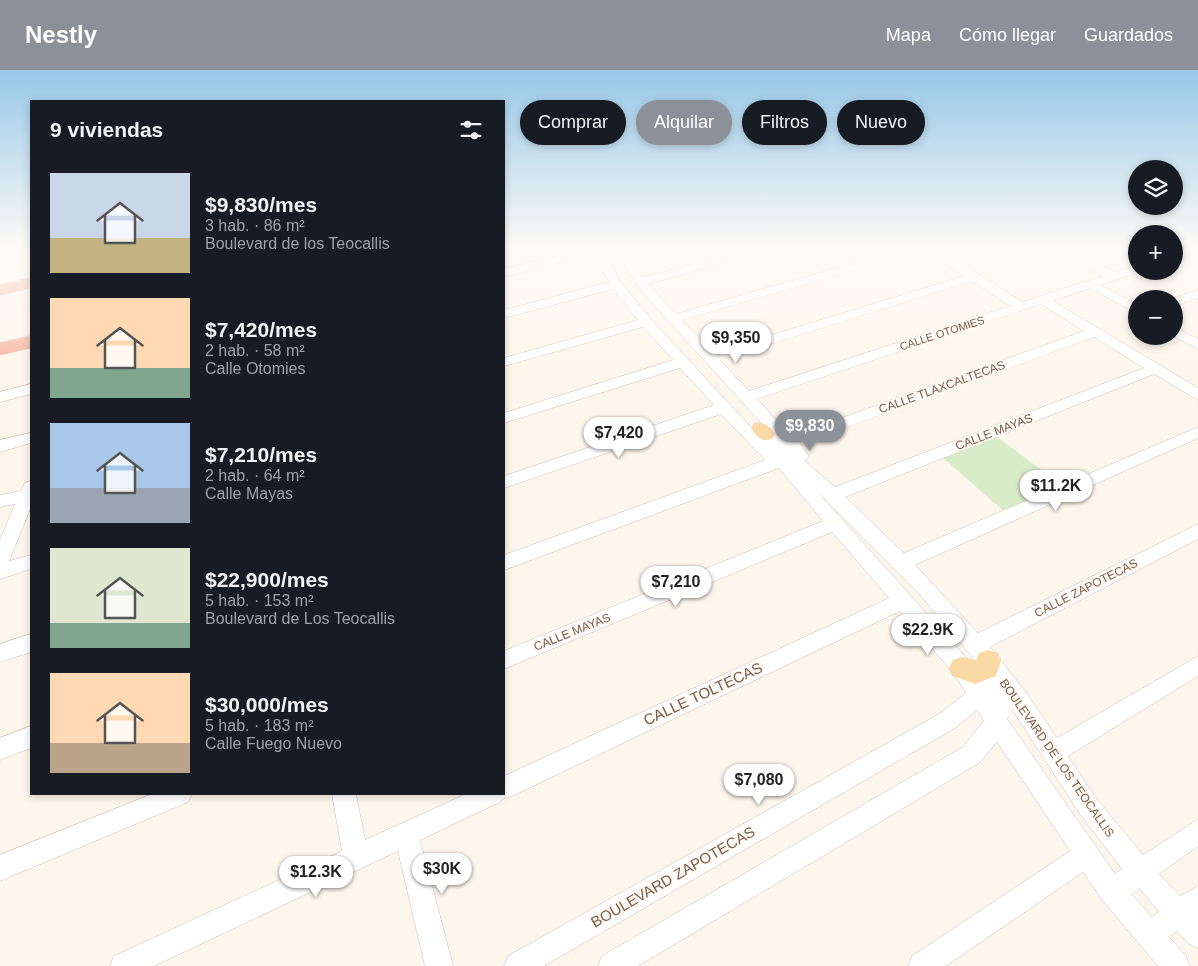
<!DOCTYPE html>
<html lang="es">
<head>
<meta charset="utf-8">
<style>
  body { margin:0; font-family:Helvetica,sans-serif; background:#20242c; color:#f1f3f6; height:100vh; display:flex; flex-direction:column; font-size:19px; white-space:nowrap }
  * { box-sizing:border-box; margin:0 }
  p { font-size:16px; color:#9ea1a6 }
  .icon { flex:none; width:28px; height:28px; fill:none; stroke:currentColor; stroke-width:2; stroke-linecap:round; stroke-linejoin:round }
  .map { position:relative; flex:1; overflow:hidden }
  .sheet { position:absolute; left:30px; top:30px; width:475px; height:695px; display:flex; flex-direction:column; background:#171b24; border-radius:0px; box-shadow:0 2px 8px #0003 }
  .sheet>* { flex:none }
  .hud { position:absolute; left:520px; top:30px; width:475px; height:45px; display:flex; gap:10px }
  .fabs { position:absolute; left:1128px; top:90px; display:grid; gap:10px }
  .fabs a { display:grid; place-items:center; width:55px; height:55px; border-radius:50%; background:#171b24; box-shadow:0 2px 8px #0003; font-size:25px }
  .price { position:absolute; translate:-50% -42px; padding:0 11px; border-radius:18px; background:#fff; color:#222; font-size:16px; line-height:32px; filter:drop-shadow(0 1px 2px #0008) }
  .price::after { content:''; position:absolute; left:50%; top:30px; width:15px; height:11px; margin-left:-8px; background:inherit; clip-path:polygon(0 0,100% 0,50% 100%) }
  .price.current { background:#8c9099; color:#fff }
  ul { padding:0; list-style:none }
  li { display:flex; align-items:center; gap:15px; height:125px; padding:0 20px }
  li span { display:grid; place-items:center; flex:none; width:140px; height:100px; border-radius:0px; color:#555 }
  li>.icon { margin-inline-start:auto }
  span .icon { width:60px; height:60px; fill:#fffc; stroke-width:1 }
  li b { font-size:21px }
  h2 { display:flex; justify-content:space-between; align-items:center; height:60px; padding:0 20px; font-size:21px }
  .tag { padding:0 18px; border-radius:22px; background:#171b24; box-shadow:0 2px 8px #0003; font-size:18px; line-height:45px }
  .tag.current { background:#8c9099; color:#fff }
  header { display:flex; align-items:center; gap:30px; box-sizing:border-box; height:70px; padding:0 25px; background:#8c9099; color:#fff }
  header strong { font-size:24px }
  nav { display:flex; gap:28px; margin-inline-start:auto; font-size:18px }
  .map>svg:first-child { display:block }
  .green { fill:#d8ecc9 }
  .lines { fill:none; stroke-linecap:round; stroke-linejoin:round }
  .minor-casing { stroke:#d1beb0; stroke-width:1 }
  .major-casing { stroke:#dad1cd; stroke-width:1 }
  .highway-casing { stroke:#dad1cd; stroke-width:1 }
  .minor { fill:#fff; fill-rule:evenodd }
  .major { fill:#fbd9a5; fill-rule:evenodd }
  .highway { fill:#f7b7a3; fill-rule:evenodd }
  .labels { text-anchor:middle; stroke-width:4; stroke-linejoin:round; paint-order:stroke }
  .far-street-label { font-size:11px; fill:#7a5c4d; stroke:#fffaf3 }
  .street-label { font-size:12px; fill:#7a5c4d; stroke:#fffaf3 }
  .near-street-label { font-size:15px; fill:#7a5c4d; stroke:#fffaf3 }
</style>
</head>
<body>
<header>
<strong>Nestly</strong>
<nav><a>Mapa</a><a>Cómo llegar</a><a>Guardados</a></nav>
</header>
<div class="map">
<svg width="1198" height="896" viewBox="0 0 1198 896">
  <rect width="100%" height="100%" fill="#fdf6ec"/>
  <polygon class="green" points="996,366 1063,416 1007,444 942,387"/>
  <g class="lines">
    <defs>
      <g id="minor">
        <polygon points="11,178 31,178 31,181 0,188 0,180"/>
        <path d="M589,178H602L621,213L651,249L757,364L759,360L767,359L641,221L613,178H625L644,207L756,178H777L648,214L676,244L906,178H937L1022,232L1103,206L1056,178H1071L1115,202L1136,195V201L1140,202L1101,215L1136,234V243L1090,218L1053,231L1198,318V330L1154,304L845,427L904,483L1198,357V368L915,495L978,563L1198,454V469L990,577L1025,621L1057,668L1198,586V606L1068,686L1096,728L1143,785L1198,749V776L1159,804L1180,826L1198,816V878L1189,874L1177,861L1169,867L1186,886L1190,896H1158L1103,831L1083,802L946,896H908L912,886L1070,781L997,672L979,693L638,896H598L602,886L963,677L984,651L977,640L955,658L544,896H504L508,886L939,644L966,623L955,605L900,541L512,726L502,729L500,732L420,770L453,896H425L398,781L154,896H110L114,886L342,781L332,724H356L365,770L466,724H504V706L889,528L832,462L504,599V581L823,451L779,398L504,500V485L765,390L721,344L504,418V406L714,335L680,298L504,353V343L673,290L643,257L504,296V288L638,250L613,219L504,248V240L609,212L593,184L504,207V199ZM924,180L964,206L713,283L682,250ZM972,211L1010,236L749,321L720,290ZM1041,234L1084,261L791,366L757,329ZM1094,267L1144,298L835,417L805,391L809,386L800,374ZM815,419L921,526L989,607L982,610L969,591ZM1012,639L1080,744L1122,799L1115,804L1007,649ZM1139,818L1159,842L1152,847L1131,824Z"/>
        <polygon points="1186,178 1198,178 1198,182 1174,189 1174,182"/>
        <polygon points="1198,220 1198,228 1174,236 1174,229 1171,229"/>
        <polygon points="1174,257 1198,269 1198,279 1173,266"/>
        <polygon points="31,314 31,324 0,332 0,322"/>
        <polygon points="31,363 31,373 0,382 0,370"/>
        <polygon points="31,411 31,437 9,491 31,485 31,499 0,509 0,470 15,434 0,437 0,425 21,421 25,413"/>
        <polygon points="31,564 31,582 0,592 0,574"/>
        <polygon points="31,656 31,678 0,690 0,668"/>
        <polygon points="152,724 192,724 188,732 0,811 0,785"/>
      </g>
      <g id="major">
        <path d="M761,353C768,355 771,358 775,364L772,369C761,372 757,368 752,359L754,354Z"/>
        <polygon points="988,580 997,583 1001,591 996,606 975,614 953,606 949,598 953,590 962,587 976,591 979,583"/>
      </g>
      <g id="highway">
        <polygon points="31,208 31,218 0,225 0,215"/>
        <polygon points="31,266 31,278 0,285 0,273"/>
      </g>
    </defs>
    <use href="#minor" class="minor-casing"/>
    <use href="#major" class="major-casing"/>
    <use href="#highway" class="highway-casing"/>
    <use href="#minor" class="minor"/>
    <use href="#major" class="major"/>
    <use href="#highway" class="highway"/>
  </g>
  <linearGradient id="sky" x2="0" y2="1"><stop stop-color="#97c7e8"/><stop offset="0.59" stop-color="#fefbf6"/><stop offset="1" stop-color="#fefbf6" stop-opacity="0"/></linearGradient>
  <rect width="1198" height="304" fill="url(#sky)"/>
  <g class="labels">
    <g class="far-street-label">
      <text transform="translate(942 263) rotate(-18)" y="4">CALLE OTOMIES</text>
    </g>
    <g class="street-label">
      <text transform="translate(942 317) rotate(-20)" y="4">CALLE TLAXCALTECAS</text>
      <text transform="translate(994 362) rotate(-21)" y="4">CALLE MAYAS</text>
      <text transform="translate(1086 518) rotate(-27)" y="4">CALLE ZAPOTECAS</text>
      <text transform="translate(572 562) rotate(-22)" y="4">CALLE MAYAS</text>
      <text transform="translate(1057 688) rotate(55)" y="4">BOULEVARD DE LOS TEOCALLIS</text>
    </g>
    <g class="near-street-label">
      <text transform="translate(703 624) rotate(-25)" y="5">CALLE TOLTECAS</text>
      <text transform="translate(673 807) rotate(-30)" y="5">BOULEVARD ZAPOTECAS</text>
    </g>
  </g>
</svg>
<div class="fabs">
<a><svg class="icon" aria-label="layers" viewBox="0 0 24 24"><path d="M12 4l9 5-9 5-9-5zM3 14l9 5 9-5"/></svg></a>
<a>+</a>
<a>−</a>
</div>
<b class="price" style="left:736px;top:294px">$9,350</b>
<b class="price current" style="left:810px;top:382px">$9,830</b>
<b class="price" style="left:619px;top:389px">$7,420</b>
<b class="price" style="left:1056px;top:442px">$11.2K</b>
<b class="price" style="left:676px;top:538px">$7,210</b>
<b class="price" style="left:928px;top:586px">$22.9K</b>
<b class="price" style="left:759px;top:736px">$7,080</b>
<b class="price" style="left:442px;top:825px">$30K</b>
<b class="price" style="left:316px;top:828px">$12.3K</b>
<div class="hud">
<a class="tag">Comprar</a>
<a class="tag current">Alquilar</a>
<a class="tag">Filtros</a>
<a class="tag">Nuevo</a>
</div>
<section class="sheet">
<h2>9 viviendas<svg class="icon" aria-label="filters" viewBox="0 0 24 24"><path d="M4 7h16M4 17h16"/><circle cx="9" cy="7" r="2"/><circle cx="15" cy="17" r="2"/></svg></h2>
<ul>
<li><span style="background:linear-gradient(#c9d6e8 65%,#c2b280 0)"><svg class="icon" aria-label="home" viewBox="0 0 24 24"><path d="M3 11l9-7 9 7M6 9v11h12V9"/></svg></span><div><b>$9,830/mes</b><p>3 hab. · 86 m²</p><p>Boulevard de los Teocallis</p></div></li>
<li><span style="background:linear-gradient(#ffd9b3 70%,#7fa58c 0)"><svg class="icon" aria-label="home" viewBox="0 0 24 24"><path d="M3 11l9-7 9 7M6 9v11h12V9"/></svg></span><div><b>$7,420/mes</b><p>2 hab. · 58 m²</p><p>Calle Otomies</p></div></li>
<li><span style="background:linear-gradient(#a9c7e8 65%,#9aa5b1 0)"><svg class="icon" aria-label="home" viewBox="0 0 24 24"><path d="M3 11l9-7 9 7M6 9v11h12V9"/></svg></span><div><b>$7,210/mes</b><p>2 hab. · 64 m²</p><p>Calle Mayas</p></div></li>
<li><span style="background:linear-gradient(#dfe7d0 75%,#7fa58c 0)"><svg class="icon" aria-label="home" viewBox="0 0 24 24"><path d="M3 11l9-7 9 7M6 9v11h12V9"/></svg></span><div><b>$22,900/mes</b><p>5 hab. · 153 m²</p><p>Boulevard de Los Teocallis</p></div></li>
<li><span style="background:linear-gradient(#ffd9b3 70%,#b9a48a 0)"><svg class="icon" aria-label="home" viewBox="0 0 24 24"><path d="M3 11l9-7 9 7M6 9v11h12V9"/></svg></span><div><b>$30,000/mes</b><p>5 hab. · 183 m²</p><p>Calle Fuego Nuevo</p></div></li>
</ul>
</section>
</div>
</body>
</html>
